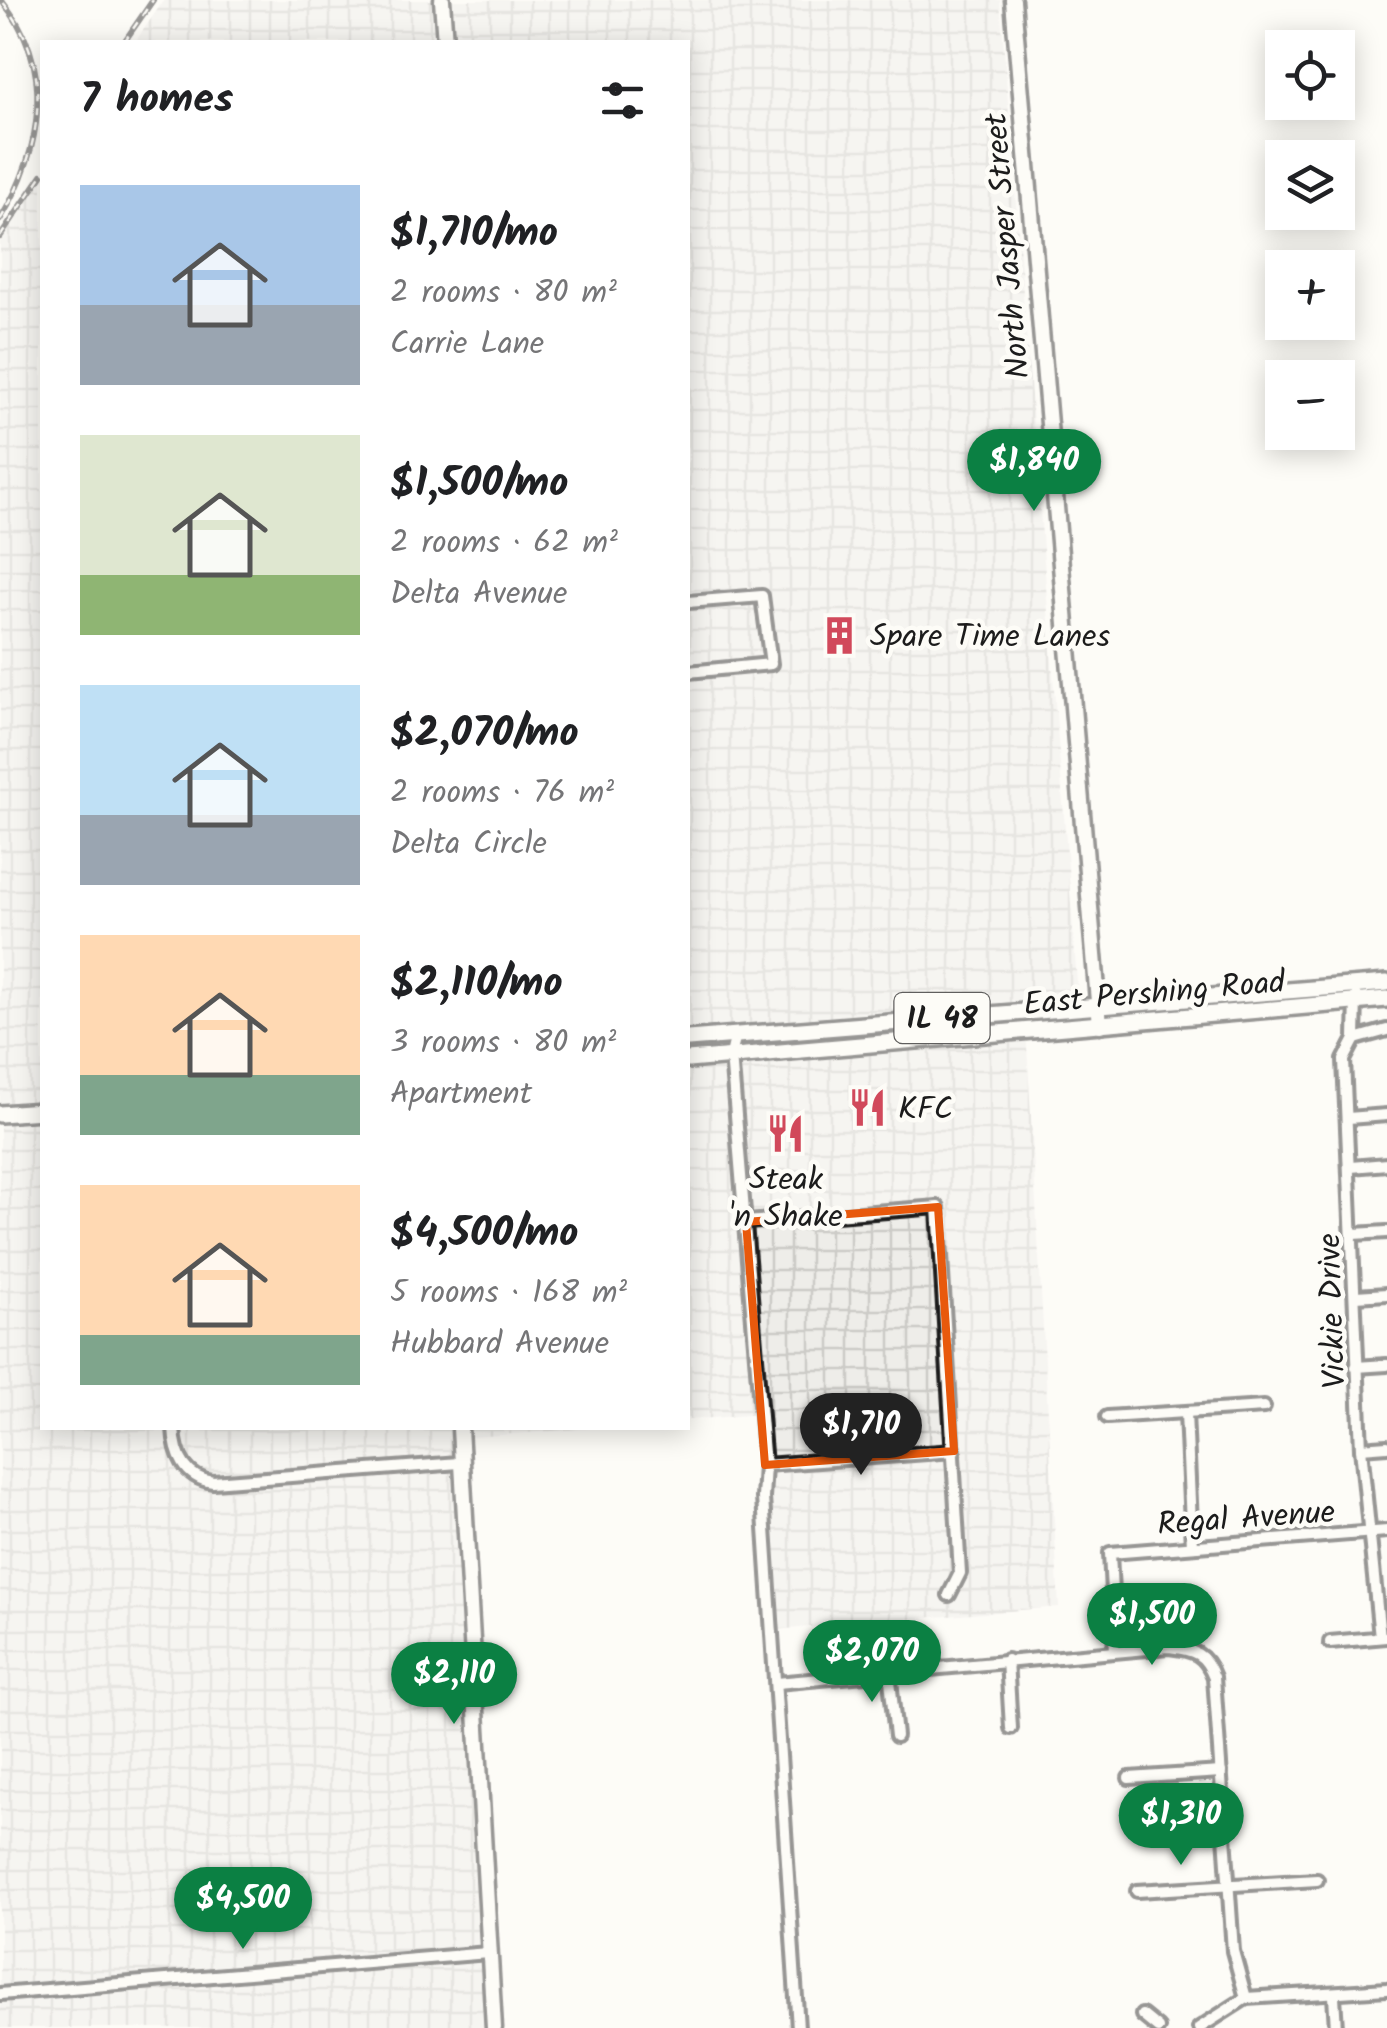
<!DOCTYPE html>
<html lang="en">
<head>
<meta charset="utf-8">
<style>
  body { margin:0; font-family:Kalam,sans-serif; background:#f6f6f6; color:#202124; height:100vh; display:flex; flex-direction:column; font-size:38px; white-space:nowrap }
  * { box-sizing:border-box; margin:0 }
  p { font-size:32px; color:#757577 }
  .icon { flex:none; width:55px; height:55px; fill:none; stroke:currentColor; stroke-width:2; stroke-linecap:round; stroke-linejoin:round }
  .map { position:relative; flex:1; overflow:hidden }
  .drawer { position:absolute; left:40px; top:40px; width:650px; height:1390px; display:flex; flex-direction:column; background:#fff; border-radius:0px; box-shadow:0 5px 25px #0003 }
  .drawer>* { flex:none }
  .fabs { position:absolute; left:1265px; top:30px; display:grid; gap:20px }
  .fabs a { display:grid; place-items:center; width:90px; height:90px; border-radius:0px; background:#fff; box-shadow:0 5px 25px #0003; font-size:50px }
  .price { position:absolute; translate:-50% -85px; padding:0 22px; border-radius:35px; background:#0b8043; color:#fff; font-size:32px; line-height:65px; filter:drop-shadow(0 2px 5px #0008) }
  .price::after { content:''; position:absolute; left:50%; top:60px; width:30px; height:22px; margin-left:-15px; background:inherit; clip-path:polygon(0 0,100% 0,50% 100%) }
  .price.active { background:#222; color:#fff }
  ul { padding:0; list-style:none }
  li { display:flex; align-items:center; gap:30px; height:250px; padding:0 40px }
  li span { display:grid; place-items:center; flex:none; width:280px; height:200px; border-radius:0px; color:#555 }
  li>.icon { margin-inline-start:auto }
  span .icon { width:120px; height:120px; fill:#fffc; stroke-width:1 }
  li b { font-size:42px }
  h2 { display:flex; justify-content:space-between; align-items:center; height:120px; padding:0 40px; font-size:42px }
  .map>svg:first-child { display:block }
  .industrial { fill:url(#industrial-grid) }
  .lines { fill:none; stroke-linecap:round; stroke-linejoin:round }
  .street-casing { stroke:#1c1c1c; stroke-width:18 }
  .secondary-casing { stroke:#1c1c1c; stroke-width:21 }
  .primary-casing { stroke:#1c1c1c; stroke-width:22 }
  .street { stroke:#fdfcf7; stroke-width:10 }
  .secondary { stroke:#fdfcf7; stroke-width:14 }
  .primary { stroke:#fdfcf7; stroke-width:15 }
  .rail-casing { stroke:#1c1c1c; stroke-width:6 }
  .rail { stroke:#fdfcf7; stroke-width:2.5; stroke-dasharray:8; stroke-linecap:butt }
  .marked { fill:none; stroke:#e8590c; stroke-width:8; stroke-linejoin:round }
  .labels { text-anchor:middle; stroke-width:9; stroke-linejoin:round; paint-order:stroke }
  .shield { fill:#fdfcf7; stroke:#605f5e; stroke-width:2.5 }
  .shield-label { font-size:30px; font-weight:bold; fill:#1c1c1c }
  .street-label { font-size:32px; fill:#1c1c1c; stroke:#fdfcf7 }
  .poi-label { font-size:32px; fill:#1c1c1c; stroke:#fdfcf7; text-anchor:start }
</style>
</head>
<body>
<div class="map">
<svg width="1387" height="2028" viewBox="0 0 1387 2028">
  <defs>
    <pattern id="industrial-grid" width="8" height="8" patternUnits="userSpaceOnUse" patternTransform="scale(2.5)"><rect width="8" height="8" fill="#eeede9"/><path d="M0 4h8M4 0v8" fill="none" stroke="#cccbc7"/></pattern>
  </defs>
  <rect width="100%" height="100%" fill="#fdfcf7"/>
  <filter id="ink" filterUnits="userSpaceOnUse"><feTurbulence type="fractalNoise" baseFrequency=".01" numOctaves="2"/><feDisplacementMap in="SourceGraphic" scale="20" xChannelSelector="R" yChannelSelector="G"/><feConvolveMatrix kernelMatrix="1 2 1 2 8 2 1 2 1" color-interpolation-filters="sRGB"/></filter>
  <g filter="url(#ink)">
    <g class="industrial">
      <polygon points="164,0 1000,0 1079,1007 1025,1011 1059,1607 773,1630 760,1414 688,1420 688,42 135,42"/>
      <polygon points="42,178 42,1428 591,1428 460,1438 491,2028 0,2028 0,240"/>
    </g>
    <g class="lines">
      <defs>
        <g id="street">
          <polyline points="688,602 762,596 771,664 688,672"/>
          <polyline points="1356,996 1355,1039 1344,1060 1361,1448 1380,1637"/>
          <polyline points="736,1034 731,1055 765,1465 763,1498 798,2028"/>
          <polyline points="1355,1039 1387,1030"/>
          <polyline points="1348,1118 1387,1115"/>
          <polyline points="1351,1167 1387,1164"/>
          <polyline points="746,1222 938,1207 960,1573 949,1595"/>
          <polyline points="1354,1234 1387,1232"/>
          <polyline points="1356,1296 1387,1294"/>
          <polyline points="1356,1367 1387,1365"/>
          <polyline points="1186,1413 1192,1546"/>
          <polyline points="1107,1417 1264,1407"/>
          <path d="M174,1428C175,1453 184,1478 213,1482L459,1463"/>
          <polyline points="1361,1448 1387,1446"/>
          <polyline points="765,1465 954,1451"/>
          <polyline points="1330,1642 1386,1637"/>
          <polyline points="1115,1651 1110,1553 1387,1531"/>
          <polyline points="1007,1660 1011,1728"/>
          <polyline points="889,1671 896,1736"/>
          <path d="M777,1683L1169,1647C1194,1650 1205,1653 1214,1677L1233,1951L1246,1998"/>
          <polyline points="1129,1778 1221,1772"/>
          <polyline points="1137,1891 1317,1880"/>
          <polyline points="0,1994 488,1953"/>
          <polyline points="1334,1996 1336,2028"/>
          <polyline points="1142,2015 1158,2028"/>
          <polyline points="1199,2028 1246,1998 1387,1989"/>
        </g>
        <g id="secondary">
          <polyline points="442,0 445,42"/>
          <polyline points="1013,0 1100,1025"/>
          <polyline points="460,1428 494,2028"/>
        </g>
        <g id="primary">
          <polyline points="688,1039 1387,983"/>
          <polyline points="688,1060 1387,999"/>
          <polyline points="0,1114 42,1111"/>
        </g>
      </defs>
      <use href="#street" class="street-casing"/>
      <use href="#secondary" class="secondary-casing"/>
      <use href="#primary" class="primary-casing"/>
      <use href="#street" class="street"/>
      <use href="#secondary" class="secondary"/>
      <use href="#primary" class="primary"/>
      <defs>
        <g id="rail">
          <polyline points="124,42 153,0"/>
          <path d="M0,220C42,150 57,66 1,0"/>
          <polyline points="0,237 42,175"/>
        </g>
      </defs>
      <use href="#rail" class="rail-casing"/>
      <use href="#rail" class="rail"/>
    </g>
  </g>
  <path d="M0 0H1387V2028H0ZM938,1207L954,1451L765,1465L746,1222Z" fill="#fdfcf7" fill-opacity=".55" fill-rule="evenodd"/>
  <path class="marked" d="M938,1207L954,1451L765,1465L746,1222Z"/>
  <defs>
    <symbol id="building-bare" viewBox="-9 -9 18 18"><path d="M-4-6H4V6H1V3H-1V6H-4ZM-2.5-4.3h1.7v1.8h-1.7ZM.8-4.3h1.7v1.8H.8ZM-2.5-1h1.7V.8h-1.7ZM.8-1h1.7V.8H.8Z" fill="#d1495b" stroke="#fdfcf7" stroke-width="2.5" paint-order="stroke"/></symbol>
    <symbol id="restaurant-bare" viewBox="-9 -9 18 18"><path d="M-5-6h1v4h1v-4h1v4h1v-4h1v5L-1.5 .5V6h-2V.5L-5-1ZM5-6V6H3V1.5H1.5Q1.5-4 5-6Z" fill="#d1495b" stroke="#fdfcf7" stroke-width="2.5" paint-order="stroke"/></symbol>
  </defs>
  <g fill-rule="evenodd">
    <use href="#building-bare" x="812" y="608" width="55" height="55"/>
    <use href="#restaurant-bare" x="840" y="1080" width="55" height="55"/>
    <use href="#restaurant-bare" x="758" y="1106" width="55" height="55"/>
  </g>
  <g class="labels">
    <rect class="shield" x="894.5" y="993" width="95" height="50" rx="8"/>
    <g class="shield-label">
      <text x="942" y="1028">IL 48</text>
    </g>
    <g class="street-label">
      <text transform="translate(1006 246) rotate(-95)" y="11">North Jasper Street</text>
      <text transform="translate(1154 992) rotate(-5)" y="11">East Pershing Road</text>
      <text transform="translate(1331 1311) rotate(-92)" y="11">Vickie Drive</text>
      <text transform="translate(1246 1517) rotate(-4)" y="11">Regal Avenue</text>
    </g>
    <g class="poi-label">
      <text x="870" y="646">Spare Time Lanes</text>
      <text x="898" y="1119">KFC</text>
      <text x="786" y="1189" text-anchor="middle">Steak<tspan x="786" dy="37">'n Shake</tspan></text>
    </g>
  </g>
</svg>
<div class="fabs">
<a><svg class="icon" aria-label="locate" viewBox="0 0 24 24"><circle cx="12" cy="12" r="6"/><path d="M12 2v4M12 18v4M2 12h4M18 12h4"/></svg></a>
<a><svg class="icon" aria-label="layers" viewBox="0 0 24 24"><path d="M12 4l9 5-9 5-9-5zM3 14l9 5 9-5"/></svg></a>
<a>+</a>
<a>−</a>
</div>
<b class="price" style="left:1034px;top:514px">$1,840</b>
<b class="price active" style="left:861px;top:1478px">$1,710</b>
<b class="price" style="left:1152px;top:1668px">$1,500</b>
<b class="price" style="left:872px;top:1705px">$2,070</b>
<b class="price" style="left:454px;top:1727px">$2,110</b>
<b class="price" style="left:1181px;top:1868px">$1,310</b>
<b class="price" style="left:243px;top:1952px">$4,500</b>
<section class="drawer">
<h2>7 homes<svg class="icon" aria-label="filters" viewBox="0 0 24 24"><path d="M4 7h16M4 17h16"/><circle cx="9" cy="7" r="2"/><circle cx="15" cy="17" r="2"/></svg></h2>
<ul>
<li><span style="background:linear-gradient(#a9c7e8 60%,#9aa5b1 0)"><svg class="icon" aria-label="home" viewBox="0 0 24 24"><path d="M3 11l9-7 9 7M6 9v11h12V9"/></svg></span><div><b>$1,710/mo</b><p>2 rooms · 80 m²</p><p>Carrie Lane</p></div></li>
<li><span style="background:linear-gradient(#dfe7d0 70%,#8fb573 0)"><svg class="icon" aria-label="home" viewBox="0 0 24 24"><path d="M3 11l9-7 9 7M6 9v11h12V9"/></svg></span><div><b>$1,500/mo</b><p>2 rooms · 62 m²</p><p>Delta Avenue</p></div></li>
<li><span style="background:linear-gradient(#bfe0f5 65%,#9aa5b1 0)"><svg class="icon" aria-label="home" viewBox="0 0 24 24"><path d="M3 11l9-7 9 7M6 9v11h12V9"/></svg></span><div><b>$2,070/mo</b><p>2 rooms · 76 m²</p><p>Delta Circle</p></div></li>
<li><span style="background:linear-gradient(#ffd9b3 70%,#7fa58c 0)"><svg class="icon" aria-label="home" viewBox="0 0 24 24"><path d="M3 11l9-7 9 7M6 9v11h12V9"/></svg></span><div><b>$2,110/mo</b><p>3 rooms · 80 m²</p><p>Apartment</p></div></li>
<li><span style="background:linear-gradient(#ffd9b3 75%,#7fa58c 0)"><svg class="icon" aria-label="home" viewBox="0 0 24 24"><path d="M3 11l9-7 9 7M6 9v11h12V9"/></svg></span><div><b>$4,500/mo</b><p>5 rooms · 168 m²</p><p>Hubbard Avenue</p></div></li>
</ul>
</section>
</div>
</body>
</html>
